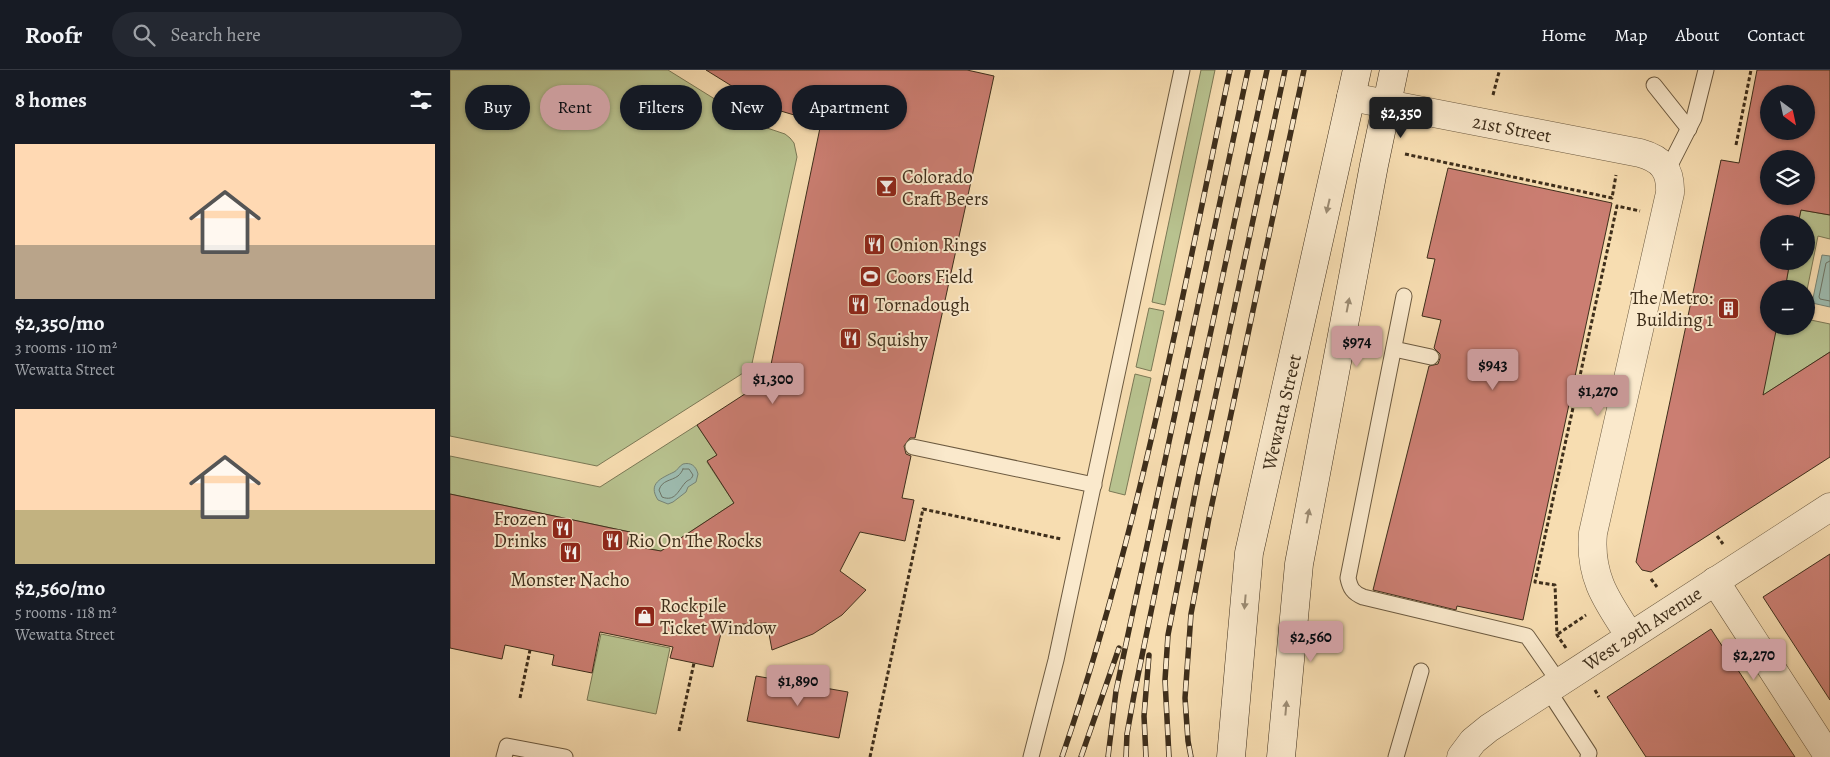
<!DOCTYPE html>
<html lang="en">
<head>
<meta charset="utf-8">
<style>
  body { margin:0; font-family:Alegreya,serif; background:#242831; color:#f1f3f6; height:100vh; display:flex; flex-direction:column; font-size:19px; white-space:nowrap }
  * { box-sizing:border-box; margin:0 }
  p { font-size:16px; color:#9ea1a6 }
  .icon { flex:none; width:28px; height:28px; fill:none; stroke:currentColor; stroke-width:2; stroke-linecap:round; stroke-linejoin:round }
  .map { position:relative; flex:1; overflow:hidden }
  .panel { display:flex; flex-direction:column; background:#171b24; width:450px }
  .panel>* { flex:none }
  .guide { position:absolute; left:15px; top:15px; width:475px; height:45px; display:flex; gap:10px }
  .needle { width:32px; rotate:147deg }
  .fabs { position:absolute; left:1310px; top:15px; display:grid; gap:10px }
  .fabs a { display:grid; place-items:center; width:55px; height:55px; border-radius:50%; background:#171b24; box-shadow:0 1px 4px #0004; font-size:25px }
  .price { position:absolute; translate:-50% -42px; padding:0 11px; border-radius:5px; background:#c59692; color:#111; font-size:16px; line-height:32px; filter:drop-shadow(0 1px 2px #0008) }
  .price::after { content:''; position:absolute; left:50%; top:30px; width:15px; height:11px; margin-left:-8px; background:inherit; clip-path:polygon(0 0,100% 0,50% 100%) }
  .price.on { background:#222; color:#fff }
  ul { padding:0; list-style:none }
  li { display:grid; align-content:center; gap:10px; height:265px; padding:0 15px }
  li span { display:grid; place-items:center; height:155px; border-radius:0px; color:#555 }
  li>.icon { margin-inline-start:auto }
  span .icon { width:90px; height:90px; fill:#fffc; stroke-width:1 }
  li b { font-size:21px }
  h2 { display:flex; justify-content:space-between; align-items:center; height:60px; padding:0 15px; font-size:21px }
  .tag { padding:0 18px; border-radius:22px; background:#171b24; box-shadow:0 1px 4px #0004; font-size:18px; line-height:45px }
  .tag.on { background:#c59692; color:#111 }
  header { display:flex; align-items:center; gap:30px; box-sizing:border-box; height:70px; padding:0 25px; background:#171b24; border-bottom:1px solid #363941 }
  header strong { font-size:24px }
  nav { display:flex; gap:28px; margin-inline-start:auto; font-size:18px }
  .search { width:350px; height:45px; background:#242831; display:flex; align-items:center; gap:12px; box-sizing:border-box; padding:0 18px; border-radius:28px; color:#9ea1a6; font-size:19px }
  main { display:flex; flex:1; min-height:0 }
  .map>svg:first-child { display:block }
  .green { fill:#b8c28f; stroke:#7b7855 }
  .water { fill:#9dbbaf; stroke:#778374 }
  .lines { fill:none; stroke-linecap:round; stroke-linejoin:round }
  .shore { stroke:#6e7465; stroke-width:1 }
  .building { fill:#cb7e72; stroke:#3e2e1b; fill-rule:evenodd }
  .lane-casing { stroke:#6c5a40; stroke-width:17 }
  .street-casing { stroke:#6c5a40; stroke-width:29 }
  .secondary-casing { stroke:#3e2e1b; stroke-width:29 }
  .path { stroke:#3e2e1b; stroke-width:3; stroke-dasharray:4 2.5; stroke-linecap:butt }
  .lane { stroke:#fae9cc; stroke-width:15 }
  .street { stroke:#fae9cc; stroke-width:28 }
  .secondary { stroke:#fae9cc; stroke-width:28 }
  .rail-casing { stroke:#3e2e1b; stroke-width:5.5 }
  .rail { stroke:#fae9cc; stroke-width:4; stroke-dasharray:11; stroke-linecap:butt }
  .oneway { fill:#9c8c74 }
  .labels { text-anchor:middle; stroke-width:4; stroke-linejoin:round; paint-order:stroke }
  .street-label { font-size:19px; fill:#3e2e1b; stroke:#fae9cc }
  .poi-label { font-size:19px; fill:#3e2e1b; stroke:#fae9cc; text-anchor:start }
</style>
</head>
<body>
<header>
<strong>Roofr</strong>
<div class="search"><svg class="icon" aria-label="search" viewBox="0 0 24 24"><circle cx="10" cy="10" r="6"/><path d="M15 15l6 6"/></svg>Search here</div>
<nav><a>Home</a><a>Map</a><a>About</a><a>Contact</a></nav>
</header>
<main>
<section class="panel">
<h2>8 homes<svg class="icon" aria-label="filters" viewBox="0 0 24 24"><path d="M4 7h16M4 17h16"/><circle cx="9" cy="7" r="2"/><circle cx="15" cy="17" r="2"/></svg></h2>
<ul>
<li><span style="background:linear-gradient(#ffd9b3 65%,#b9a48a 0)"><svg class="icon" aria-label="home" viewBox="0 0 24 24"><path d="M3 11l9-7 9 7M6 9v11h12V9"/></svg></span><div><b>$2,350/mo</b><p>3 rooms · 110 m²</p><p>Wewatta Street</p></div></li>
<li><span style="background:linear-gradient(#ffd9b3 65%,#c2b280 0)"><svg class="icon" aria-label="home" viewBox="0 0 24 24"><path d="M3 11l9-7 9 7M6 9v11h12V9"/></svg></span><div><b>$2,560/mo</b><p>5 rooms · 118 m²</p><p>Wewatta Street</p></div></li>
</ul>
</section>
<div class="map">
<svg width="1380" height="687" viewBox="0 0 1380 687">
  <rect width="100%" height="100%" fill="#f7ddb1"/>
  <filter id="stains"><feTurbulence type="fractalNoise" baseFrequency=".004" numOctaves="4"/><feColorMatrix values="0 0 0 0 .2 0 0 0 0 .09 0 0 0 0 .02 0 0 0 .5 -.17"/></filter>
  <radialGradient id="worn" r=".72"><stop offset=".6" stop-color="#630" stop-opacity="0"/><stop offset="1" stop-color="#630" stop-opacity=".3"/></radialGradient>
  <g class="green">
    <polygon points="0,0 218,0 305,54 335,64 340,68 344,73 347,87 301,298 147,396 0,366"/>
    <polygon points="751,0 765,0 715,235 702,232"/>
    <polygon points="1351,140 1380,145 1380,169 1368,166 1356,225 1356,219 1335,219 1340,191 1356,191 1356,154 1348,154"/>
    <polygon points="699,238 714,241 701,301 686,297"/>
    <polygon points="1356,249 1380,254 1380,282 1276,349 1327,256 1356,256"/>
    <polygon points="685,304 701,308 675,425 659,421"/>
    <polygon points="247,355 267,385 257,392 284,433 211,481 177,475 180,462 0,424 0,386 150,417"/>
    <polygon points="151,564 220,578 206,644 137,630"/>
  </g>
  <g class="water">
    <polygon points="1372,185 1380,186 1380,237 1362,233"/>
    <path d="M233,394C241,392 246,396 248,404L246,412L238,417L236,422L223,432L218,434L208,430C197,413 212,408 224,402C227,401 229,396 233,394Z"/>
  </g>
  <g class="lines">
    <g class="shore">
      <polyline points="1380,191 1376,193 1369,227 1370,229 1380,231"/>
      <path d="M233,399H239L243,405C241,411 238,409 235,413C228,421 225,432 212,427L209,420C212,410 221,411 228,406C230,404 232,402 233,399Z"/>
    </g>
  </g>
  <g class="building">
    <polygon points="256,0 517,0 544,6 465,368 460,368 454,376 456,384 461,386 452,428 464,430 455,471 410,462 390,501 416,520 392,545 363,564 322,580 317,553 273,555 263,597 220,588 223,577 150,562 142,603 102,595 104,585 55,575 52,589 0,578 0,424 180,462 177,475 211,481 284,433 257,391 267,385 247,355 318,309 371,53 314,36"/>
    <path d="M1307,0H1380V145L1351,140L1348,154H1319V191H1340L1335,219H1319V256H1327L1313,325L1380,282V387L1201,502L1192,500L1186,492L1271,90L1289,93ZM1319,24H1356V61H1319ZM1319,89H1356V126H1319Z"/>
    <polygon points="998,98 1162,133 1073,550 1007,536 1006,540 923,520 979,296 988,294 990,288 990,284 984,278 991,250 972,246 985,189 977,188"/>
    <polygon points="1380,484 1380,630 1313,527"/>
    <polygon points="1261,559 1345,687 1196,687 1157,627"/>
    <polygon points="306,606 398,622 389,668 297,651"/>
  </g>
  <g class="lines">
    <defs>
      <g id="lane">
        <polyline points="1204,15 1239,59"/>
        <polyline points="1217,101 1244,48 1256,0"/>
        <path d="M954,226L898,508C900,518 903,523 913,527L1077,566L1109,612"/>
        <polyline points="944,279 981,287"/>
        <polyline points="463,377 644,415"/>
        <polyline points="1098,620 1139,683 1138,687"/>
        <polyline points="54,687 57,676 115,687"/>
        <polyline points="581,687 606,590 732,0"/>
        <polyline points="946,687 971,601"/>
      </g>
      <g id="street">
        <path d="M901,27L1190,83C1212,89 1221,100 1220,123L1143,463C1139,507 1157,531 1180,566"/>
        <polyline points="1265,511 1379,687"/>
        <polyline points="1011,687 1023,671 1039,658 1380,437"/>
      </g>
      <g id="secondary">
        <polyline points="781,687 799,483 907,0"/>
        <polyline points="831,687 849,494 924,95 944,0"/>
      </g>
    </defs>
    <use href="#lane" class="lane-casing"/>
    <use href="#street" class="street-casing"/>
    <use href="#secondary" class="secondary-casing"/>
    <g class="path">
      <polyline points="1043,25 1049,2"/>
      <polyline points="1286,75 1301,0"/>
      <polyline points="955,84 1162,128 1166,105"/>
      <polyline points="1267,466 1273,474"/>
      <polyline points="1201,509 1207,517"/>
      <polyline points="1108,564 1136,545"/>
      <polyline points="1116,578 1107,565 1105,515 1085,512 1167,136 1190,141"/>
      <polyline points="1145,620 1149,627"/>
      <polyline points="70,628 80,580"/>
      <polyline points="229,661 244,593"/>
      <polyline points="420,687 473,439 611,469"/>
    </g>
    <use href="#lane" class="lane"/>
    <use href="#street" class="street"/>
    <use href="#secondary" class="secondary"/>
    <defs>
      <g id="rail">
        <path d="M612,687C688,466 732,229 780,0"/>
        <polyline points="631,687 669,578"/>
        <polyline points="658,687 666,621 798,0"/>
        <polyline points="676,687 677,664 684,625 710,498 817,0"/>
        <polyline points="696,687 694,646 699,585"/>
        <polyline points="719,687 715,610 718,565 748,408 835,0"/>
        <polyline points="741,687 738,671 735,628 741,544 759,448 854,0"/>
      </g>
    </defs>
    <use href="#rail" class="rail-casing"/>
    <use href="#rail" class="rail"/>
  </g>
  <defs><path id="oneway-solid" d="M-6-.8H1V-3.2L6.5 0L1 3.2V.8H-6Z" transform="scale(1.25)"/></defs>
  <g class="oneway">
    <use href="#oneway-solid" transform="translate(878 136) rotate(103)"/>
    <use href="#oneway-solid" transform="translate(898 235) rotate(-79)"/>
    <use href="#oneway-solid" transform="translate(858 446) rotate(-79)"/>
    <use href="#oneway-solid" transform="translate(795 532) rotate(95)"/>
    <use href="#oneway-solid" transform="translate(836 638) rotate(-85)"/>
  </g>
  <defs>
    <symbol id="bar-square" viewBox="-11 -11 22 22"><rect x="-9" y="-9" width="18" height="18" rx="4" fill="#8f2418" stroke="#fae9cc"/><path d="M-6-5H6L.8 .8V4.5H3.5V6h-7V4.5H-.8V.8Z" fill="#fff"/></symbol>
    <symbol id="restaurant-square" viewBox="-11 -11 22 22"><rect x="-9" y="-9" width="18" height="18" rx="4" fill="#8f2418" stroke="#fae9cc"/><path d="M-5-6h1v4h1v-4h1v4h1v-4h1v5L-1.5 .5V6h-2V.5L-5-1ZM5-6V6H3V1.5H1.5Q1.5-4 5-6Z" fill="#fff"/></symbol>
    <symbol id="stadium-square" viewBox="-11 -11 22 22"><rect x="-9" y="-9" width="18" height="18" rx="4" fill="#8f2418" stroke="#fae9cc"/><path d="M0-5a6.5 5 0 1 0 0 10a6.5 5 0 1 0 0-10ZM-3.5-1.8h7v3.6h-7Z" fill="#fff"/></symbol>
    <symbol id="building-square" viewBox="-11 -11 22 22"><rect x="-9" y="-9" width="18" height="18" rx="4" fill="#8f2418" stroke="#fae9cc"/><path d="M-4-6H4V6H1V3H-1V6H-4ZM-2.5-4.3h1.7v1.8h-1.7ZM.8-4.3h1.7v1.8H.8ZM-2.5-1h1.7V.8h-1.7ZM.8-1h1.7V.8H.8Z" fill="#fff"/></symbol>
    <symbol id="shop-square" viewBox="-11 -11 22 22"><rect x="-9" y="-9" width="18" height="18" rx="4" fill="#8f2418" stroke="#fae9cc"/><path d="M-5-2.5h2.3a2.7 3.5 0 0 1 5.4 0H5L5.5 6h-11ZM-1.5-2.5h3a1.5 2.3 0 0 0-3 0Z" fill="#fff"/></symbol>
  </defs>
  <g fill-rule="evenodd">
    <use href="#bar-square" x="424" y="104" width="25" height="25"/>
    <use href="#restaurant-square" x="412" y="162" width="25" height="25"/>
    <use href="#stadium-square" x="408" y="194" width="25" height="25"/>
    <use href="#restaurant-square" x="396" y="222" width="25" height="25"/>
    <use href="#building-square" x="1266" y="226" width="25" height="25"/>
    <use href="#restaurant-square" x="388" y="256" width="25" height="25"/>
    <use href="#restaurant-square" x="100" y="446" width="25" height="25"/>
    <use href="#restaurant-square" x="150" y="458" width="25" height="25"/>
    <use href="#restaurant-square" x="108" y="470" width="25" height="25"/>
    <use href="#shop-square" x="182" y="534" width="25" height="25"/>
  </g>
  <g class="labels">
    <g class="street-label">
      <text transform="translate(1062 58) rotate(11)" y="7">21st Street</text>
      <text transform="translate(831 342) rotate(-77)" y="7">Wewatta Street</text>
      <text transform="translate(1192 558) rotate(-33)" y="7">West 29th Avenue</text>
    </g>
    <g class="poi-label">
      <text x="452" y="113">Colorado<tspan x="452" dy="22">Craft Beers</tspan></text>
      <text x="440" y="181">Onion Rings</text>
      <text x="436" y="213">Coors Field</text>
      <text x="1263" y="234" text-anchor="end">The Metro:<tspan x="1263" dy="22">Building 1</tspan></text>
      <text x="425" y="241">Tornadough</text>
      <text x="417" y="276">Squishy</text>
      <text x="97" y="455" text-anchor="end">Frozen<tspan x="97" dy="22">Drinks</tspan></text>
      <text x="178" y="477">Rio On The Rocks</text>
      <text x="120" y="516" text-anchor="middle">Monster Nacho</text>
      <text x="210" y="542">Rockpile<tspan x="210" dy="22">Ticket Window</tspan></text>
    </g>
  </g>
  <rect width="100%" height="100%" filter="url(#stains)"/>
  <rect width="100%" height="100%" fill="url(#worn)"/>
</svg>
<div class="fabs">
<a><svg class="needle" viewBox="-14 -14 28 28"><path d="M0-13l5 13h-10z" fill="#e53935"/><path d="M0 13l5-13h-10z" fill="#9ea1a6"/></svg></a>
<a><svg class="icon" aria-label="layers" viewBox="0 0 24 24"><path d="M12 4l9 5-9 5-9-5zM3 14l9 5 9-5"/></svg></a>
<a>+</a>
<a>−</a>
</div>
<b class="price on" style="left:951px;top:69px">$2,350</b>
<b class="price" style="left:907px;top:298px">$974</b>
<b class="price" style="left:1043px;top:321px">$943</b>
<b class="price" style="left:323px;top:335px">$1,300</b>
<b class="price" style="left:1148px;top:347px">$1,270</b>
<b class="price" style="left:861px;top:593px">$2,560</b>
<b class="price" style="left:1304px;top:611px">$2,270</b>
<b class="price" style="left:348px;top:637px">$1,890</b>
<div class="guide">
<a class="tag">Buy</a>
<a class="tag on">Rent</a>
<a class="tag">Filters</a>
<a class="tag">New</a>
<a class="tag">Apartment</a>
</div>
</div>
</main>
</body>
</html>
